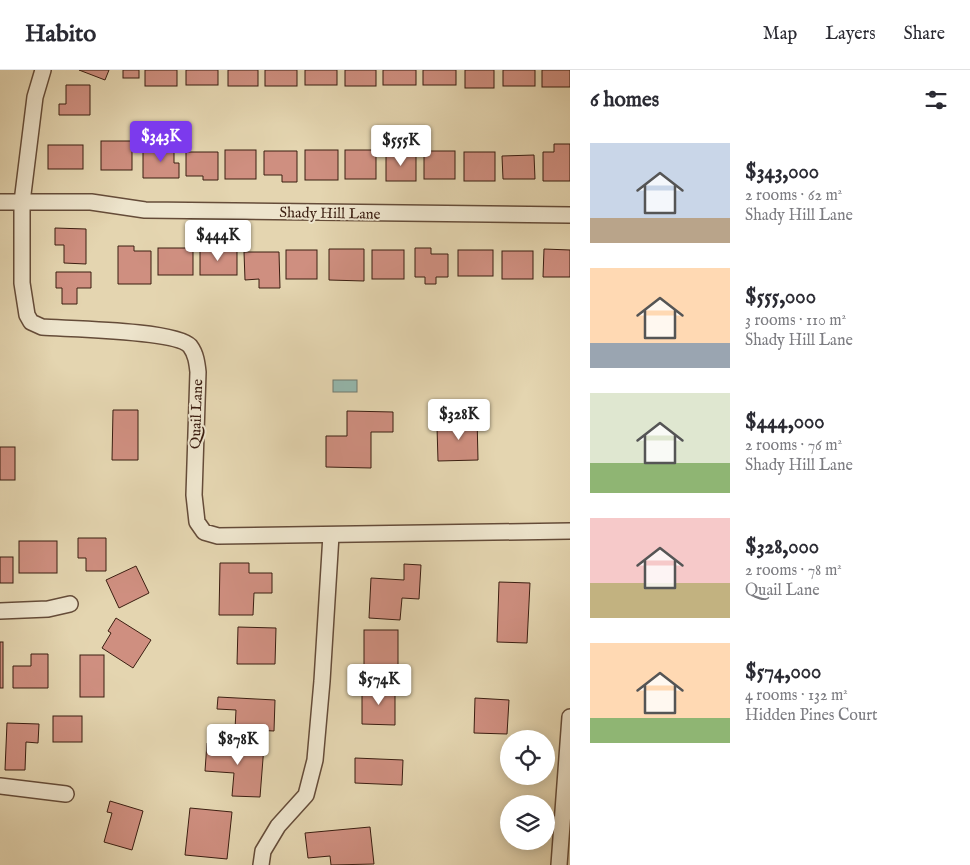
<!DOCTYPE html>
<html lang="en">
<head>
<meta charset="utf-8">
<style>
  body { margin:0; font-family:"IM FELL English",serif; background:#f7f7f7; color:#2b2b33; height:100vh; display:flex; flex-direction:column; font-size:19px; white-space:nowrap }
  * { box-sizing:border-box; margin:0 }
  p { font-size:16px; color:#7c7c81 }
  .icon { flex:none; width:28px; height:28px; fill:none; stroke:currentColor; stroke-width:2; stroke-linecap:round; stroke-linejoin:round }
  .map { position:relative; flex:1; overflow:hidden }
  .sheet { display:flex; flex-direction:column; background:#fff; width:400px }
  .sheet>* { flex:none }
  .buttons { position:absolute; left:500px; top:660px; display:grid; gap:10px }
  .buttons a { display:grid; place-items:center; width:55px; height:55px; border-radius:50%; background:#fff; box-shadow:0 2px 12px #0003; font-size:25px }
  .price { position:absolute; translate:-50% -42px; padding:0 11px; border-radius:5px; background:#fff; color:#222; font-size:16px; line-height:32px; filter:drop-shadow(0 1px 2px #0008) }
  .price::after { content:''; position:absolute; left:50%; top:30px; width:15px; height:11px; margin-left:-8px; background:inherit; clip-path:polygon(0 0,100% 0,50% 100%) }
  .price.active { background:#7c3aed; color:#fff }
  ul { padding:0; list-style:none }
  li { display:flex; align-items:center; gap:15px; height:125px; padding:0 20px }
  li span { display:grid; place-items:center; flex:none; width:140px; height:100px; border-radius:0px; color:#555 }
  li>.icon { margin-inline-start:auto }
  span .icon { width:60px; height:60px; fill:#fffc; stroke-width:1 }
  li b { font-size:21px }
  h2 { display:flex; justify-content:space-between; align-items:center; height:60px; padding:0 20px; font-size:21px }
  header { display:flex; align-items:center; gap:30px; box-sizing:border-box; height:70px; padding:0 25px; background:#fff; border-bottom:1px solid #e1e1e2 }
  header strong { font-size:24px }
  nav { display:flex; gap:28px; margin-inline-start:auto; font-size:18px }
  main { display:flex; flex:1; min-height:0 }
  .map>svg:first-child { display:block }
  .water { fill:#95b8ae; stroke:#717a6f }
  .building { fill:#cf8f80; stroke:#3b1e11 }
  .lines { fill:none; stroke-linecap:round; stroke-linejoin:round }
  .minor-casing { stroke:#654c39; stroke-width:18 }
  .minor { stroke:#ede4cc; stroke-width:15 }
  .labels { text-anchor:middle; stroke-width:4; stroke-linejoin:round; paint-order:stroke }
  .street-label { font-size:15px; fill:#3b1e11; stroke:#ede4cc }
</style>
</head>
<body>
<header>
<strong>Habito</strong>
<nav><a>Map</a><a>Layers</a><a>Share</a></nav>
</header>
<main>
<div class="map">
<svg width="570" height="795" viewBox="0 0 570 795">
  <rect width="100%" height="100%" fill="#e4d5b0"/>
  <filter id="stains"><feTurbulence type="fractalNoise" baseFrequency=".004" numOctaves="4"/><feColorMatrix values="0 0 0 0 .2 0 0 0 0 .09 0 0 0 0 .02 0 0 0 .5 -.17"/></filter>
  <radialGradient id="worn" r=".72"><stop offset=".6" stop-color="#630" stop-opacity="0"/><stop offset="1" stop-color="#630" stop-opacity=".3"/></radialGradient>
  <rect class="water" x="333" y="310" width="24" height="12"/>
  <g class="building">
    <polygon points="79,0 109,0 105,10"/>
    <rect x="123" y="0" width="16" height="8"/>
    <rect x="145" y="0" width="32" height="16"/>
    <rect x="186" y="0" width="32" height="15"/>
    <rect x="228" y="0" width="30" height="16"/>
    <rect x="265" y="0" width="32" height="16"/>
    <rect x="305" y="0" width="32" height="15"/>
    <rect x="345" y="0" width="31" height="16"/>
    <rect x="383" y="0" width="33" height="15"/>
    <rect x="423" y="0" width="33" height="15"/>
    <rect x="465" y="0" width="29" height="18"/>
    <rect x="503" y="0" width="32" height="16"/>
    <rect x="542" y="0" width="28" height="17"/>
    <polygon points="66,15 90,15 90,45 59,45 59,34 66,34"/>
    <rect x="101" y="71" width="31" height="29"/>
    <polygon points="158,72 174,72 174,93 179,93 179,108 143,108 143,81 158,82"/>
    <polygon points="554,74 570,74 570,111 543,111 543,82 554,82"/>
    <rect x="48" y="75" width="35" height="24"/>
    <rect x="225" y="80" width="31" height="29"/>
    <rect x="305" y="80" width="33" height="30"/>
    <rect x="345" y="80" width="31" height="29"/>
    <polygon points="264,81 297,81 297,112 282,112 282,105 264,105"/>
    <rect x="424" y="81" width="31" height="28"/>
    <polygon points="186,82 218,82 218,110 203,110 203,106 186,106"/>
    <rect x="464" y="82" width="31" height="29"/>
    <rect x="386" y="83" width="30" height="28"/>
    <polygon points="534,85 535,109 503,109 502,86"/>
    <polygon points="55,158 86,159 86,194 64,193 64,175 55,175"/>
    <polygon points="118,176 134,176 134,181 151,181 151,214 118,214"/>
    <rect x="158" y="178" width="35" height="27"/>
    <polygon points="415,178 431,178 431,184 448,184 448,207 436,207 436,214 425,214 425,207 415,207"/>
    <polygon points="329,179 364,179 364,211 329,210"/>
    <polygon points="544,179 570,180 570,207 543,207"/>
    <rect x="200" y="180" width="37" height="25"/>
    <rect x="286" y="180" width="31" height="29"/>
    <rect x="372" y="180" width="32" height="29"/>
    <rect x="458" y="180" width="35" height="26"/>
    <rect x="502" y="181" width="31" height="28"/>
    <polygon points="244,182 279,182 280,218 259,218 259,209 245,210"/>
    <polygon points="56,202 91,202 91,218 77,218 77,234 62,234 62,218 56,218"/>
    <polygon points="113,340 138,340 138,390 112,390"/>
    <polygon points="347,341 393,342 393,362 371,362 371,398 326,397 326,366 347,366"/>
    <polygon points="460,347 477,347 478,390 438,391 437,357 460,356"/>
    <rect x="0" y="377" width="15" height="33"/>
    <polygon points="78,468 106,468 106,501 86,501 86,488 78,488"/>
    <rect x="19" y="471" width="38" height="32"/>
    <rect x="0" y="487" width="13" height="26"/>
    <polygon points="220,493 249,493 249,503 272,503 272,523 254,523 253,545 219,545"/>
    <polygon points="404,494 421,495 419,529 402,528 400,550 369,548 371,508 404,510"/>
    <polygon points="136,496 149,523 119,538 106,510"/>
    <polygon points="499,512 530,513 527,573 497,572"/>
    <polygon points="116,548 151,570 133,598 102,578 111,563 108,561"/>
    <polygon points="238,557 276,558 275,594 237,594"/>
    <rect x="364" y="560" width="34" height="42"/>
    <rect x="0" y="572" width="3" height="46"/>
    <polygon points="31,584 48,584 48,618 13,618 13,596 31,596"/>
    <rect x="80" y="585" width="24" height="42"/>
    <polygon points="362,617 395,617 395,655 362,654"/>
    <polygon points="218,627 275,630 274,661 235,659 236,640 217,639"/>
    <polygon points="475,628 509,630 507,664 474,663"/>
    <rect x="53" y="646" width="29" height="26"/>
    <polygon points="7,653 39,654 38,673 26,672 25,700 5,700"/>
    <polygon points="207,673 264,676 260,727 232,726 234,703 205,701"/>
    <polygon points="355,688 403,690 402,715 355,713"/>
    <polygon points="110,731 143,741 132,780 104,772 112,743 107,742"/>
    <polygon points="190,738 232,742 227,789 185,785"/>
    <polygon points="370,757 374,794 331,795 330,786 308,788 305,763"/>
  </g>
  <g class="lines">
    <defs>
      <g id="minor">
        <path d="M43,0L35,27L22,132V213L27,245L31,252L42,257C68,259 176,260 190,276C196,284 197,293 198,302L194,425L197,452L204,462L218,466L570,461"/>
        <polyline points="0,132 91,132 145,140 570,145"/>
        <polyline points="0,541 48,539 70,534"/>
        <polyline points="0,716 66,724"/>
        <polyline points="261,795 263,781 278,756 306,725 315,690 322,611 331,465"/>
        <polyline points="559,795 570,647"/>
      </g>
    </defs>
    <use href="#minor" class="minor-casing"/>
    <use href="#minor" class="minor"/>
  </g>
  <g class="labels">
    <g class="street-label">
      <text transform="translate(330 143) rotate(1)" y="5">Shady Hill Lane</text>
      <text transform="translate(196 344) rotate(-88)" y="5">Quail Lane</text>
    </g>
  </g>
  <rect width="100%" height="100%" filter="url(#stains)"/>
  <rect width="100%" height="100%" fill="url(#worn)"/>
</svg>
<div class="buttons">
<a><svg class="icon" aria-label="locate" viewBox="0 0 24 24"><circle cx="12" cy="12" r="6"/><path d="M12 2v4M12 18v4M2 12h4M18 12h4"/></svg></a>
<a><svg class="icon" aria-label="layers" viewBox="0 0 24 24"><path d="M12 4l9 5-9 5-9-5zM3 14l9 5 9-5"/></svg></a>
</div>
<b class="price active" style="left:161px;top:93px">$343K</b>
<b class="price" style="left:401px;top:97px">$555K</b>
<b class="price" style="left:218px;top:192px">$444K</b>
<b class="price" style="left:459px;top:371px">$328K</b>
<b class="price" style="left:379px;top:636px">$574K</b>
<b class="price" style="left:238px;top:696px">$878K</b>
</div>
<section class="sheet">
<h2>6 homes<svg class="icon" aria-label="filters" viewBox="0 0 24 24"><path d="M4 7h16M4 17h16"/><circle cx="9" cy="7" r="2"/><circle cx="15" cy="17" r="2"/></svg></h2>
<ul>
<li><span style="background:linear-gradient(#c9d6e8 75%,#b9a48a 0)"><svg class="icon" aria-label="home" viewBox="0 0 24 24"><path d="M3 11l9-7 9 7M6 9v11h12V9"/></svg></span><div><b>$343,000</b><p>2 rooms · 62 m²</p><p>Shady Hill Lane</p></div></li>
<li><span style="background:linear-gradient(#ffd9b3 75%,#9aa5b1 0)"><svg class="icon" aria-label="home" viewBox="0 0 24 24"><path d="M3 11l9-7 9 7M6 9v11h12V9"/></svg></span><div><b>$555,000</b><p>3 rooms · 110 m²</p><p>Shady Hill Lane</p></div></li>
<li><span style="background:linear-gradient(#dfe7d0 70%,#8fb573 0)"><svg class="icon" aria-label="home" viewBox="0 0 24 24"><path d="M3 11l9-7 9 7M6 9v11h12V9"/></svg></span><div><b>$444,000</b><p>2 rooms · 76 m²</p><p>Shady Hill Lane</p></div></li>
<li><span style="background:linear-gradient(#f6c9c9 65%,#c2b280 0)"><svg class="icon" aria-label="home" viewBox="0 0 24 24"><path d="M3 11l9-7 9 7M6 9v11h12V9"/></svg></span><div><b>$328,000</b><p>2 rooms · 78 m²</p><p>Quail Lane</p></div></li>
<li><span style="background:linear-gradient(#ffd9b3 75%,#8fb573 0)"><svg class="icon" aria-label="home" viewBox="0 0 24 24"><path d="M3 11l9-7 9 7M6 9v11h12V9"/></svg></span><div><b>$574,000</b><p>4 rooms · 132 m²</p><p>Hidden Pines Court</p></div></li>
</ul>
</section>
</main>
</body>
</html>
